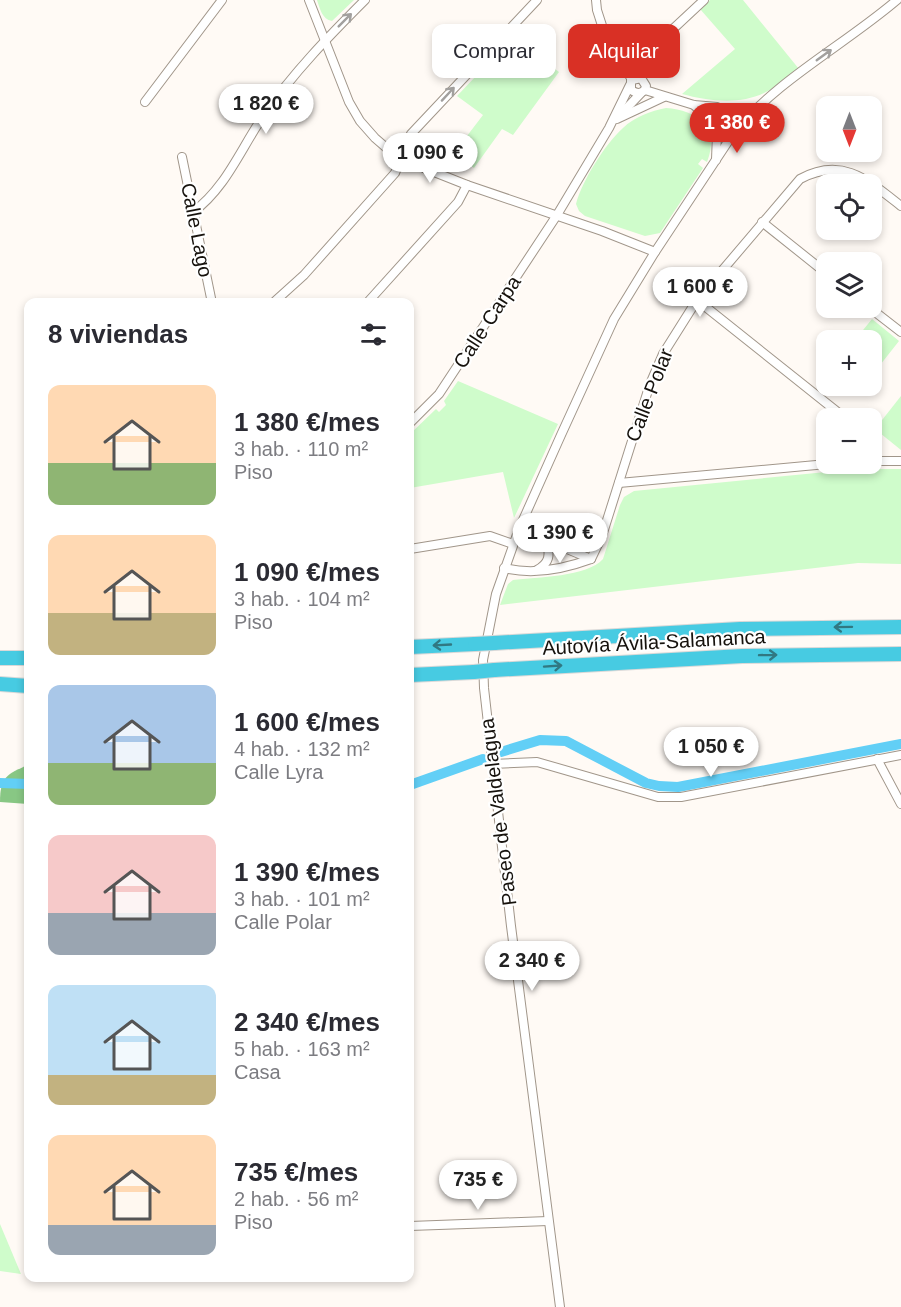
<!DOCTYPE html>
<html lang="es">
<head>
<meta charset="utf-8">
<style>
  body { margin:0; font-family:Helvetica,sans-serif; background:#f2f2f3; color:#2b2b33; height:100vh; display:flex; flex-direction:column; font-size:22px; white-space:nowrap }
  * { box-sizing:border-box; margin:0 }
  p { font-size:20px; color:#7c7c81 }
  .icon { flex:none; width:33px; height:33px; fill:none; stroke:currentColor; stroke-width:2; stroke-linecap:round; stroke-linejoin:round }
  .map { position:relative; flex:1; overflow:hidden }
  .drawer { position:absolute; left:24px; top:298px; width:390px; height:984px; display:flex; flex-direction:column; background:#fff; border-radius:12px; box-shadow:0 3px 9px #0003 }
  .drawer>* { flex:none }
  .guide { position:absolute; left:432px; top:24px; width:378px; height:54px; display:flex; gap:12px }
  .needle { width:39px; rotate:180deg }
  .controls { position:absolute; left:816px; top:96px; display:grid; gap:12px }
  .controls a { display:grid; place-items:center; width:66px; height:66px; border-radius:12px; background:#fff; box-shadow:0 3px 9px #0003; font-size:30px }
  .price { position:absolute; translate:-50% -51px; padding:0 14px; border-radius:21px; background:#fff; color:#222; font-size:20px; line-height:39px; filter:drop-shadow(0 2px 3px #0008) }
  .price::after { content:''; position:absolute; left:50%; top:36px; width:18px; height:14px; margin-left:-9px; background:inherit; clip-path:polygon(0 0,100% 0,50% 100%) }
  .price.active { background:#d93025; color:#fff }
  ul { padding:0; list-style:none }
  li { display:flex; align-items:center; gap:18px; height:150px; padding:0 24px }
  li span { display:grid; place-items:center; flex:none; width:168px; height:120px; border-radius:12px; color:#555 }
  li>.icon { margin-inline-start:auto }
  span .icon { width:72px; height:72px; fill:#fffc; stroke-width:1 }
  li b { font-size:26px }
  h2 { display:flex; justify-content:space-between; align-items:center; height:72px; padding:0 24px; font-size:26px }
  .chip { padding:0 21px; border-radius:12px; background:#fff; box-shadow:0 3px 9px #0003; font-size:21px; line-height:54px }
  .chip.active { background:#d93025; color:#fff }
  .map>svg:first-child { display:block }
  .green { fill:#cffccb }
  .forest { fill:#88c784 }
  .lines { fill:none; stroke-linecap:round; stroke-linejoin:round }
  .canal { stroke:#62cff6; stroke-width:10 }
  .minor-casing { stroke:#a1968a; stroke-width:10 }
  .motorway-casing { stroke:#dad9d8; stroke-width:16 }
  .minor { stroke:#fff; stroke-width:8 }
  .motorway { stroke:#47cbe2; stroke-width:14 }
  .motorway-bridge-casing { stroke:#dad9d8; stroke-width:16; stroke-linecap:butt }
  .motorway-bridge { stroke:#47cbe2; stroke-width:14 }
  .oneway { stroke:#a2a09e }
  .oneway2 { stroke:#317882 }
  .labels { text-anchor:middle; stroke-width:4.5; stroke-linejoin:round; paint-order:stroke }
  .street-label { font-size:20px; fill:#16120d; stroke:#fff }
</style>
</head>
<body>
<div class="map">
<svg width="901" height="1307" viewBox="0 0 901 1307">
  <rect width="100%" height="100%" fill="#fffaf5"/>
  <g class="green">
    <path d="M317,0H354L332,21C322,19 320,9 317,0Z"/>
    <path d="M710,0H743L799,69C788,77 777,87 764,93C739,105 708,101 682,94L735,49L700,9Z"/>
    <polygon points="513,37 559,72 513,135 502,129 474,168 454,153 483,115 457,96"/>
    <path d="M666,108C697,110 721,128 707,162L702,159L698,164L703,168L660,233L645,236L585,216L579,211L576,204C582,181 605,144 623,128C634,117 651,111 666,108Z"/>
    <polygon points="872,319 899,341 873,374 872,340 855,340"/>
    <polygon points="458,381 558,424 514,518 503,472 410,488 410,434 436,409 439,412 446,405 444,401"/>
    <polygon points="901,396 901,450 875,429"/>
    <path d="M857,469H901V564L858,563L500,605L508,584L513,580C537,577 587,577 603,559L620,505L624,497L634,491Z"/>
    <polygon points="0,1224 21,1274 0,1271"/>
  </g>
  <path class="forest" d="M28,765V804L0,802C0,777 7,774 28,765Z"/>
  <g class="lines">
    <g class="canal">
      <polyline points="501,752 540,740 566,741 646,783 659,786 678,787 901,744"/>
      <polyline points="0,783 28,784"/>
      <polyline points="410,785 483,759"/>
    </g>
    <defs>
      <g id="minor">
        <polyline points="309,0 349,102 360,121 375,138 390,151 424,168 467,185 602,231 655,252"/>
        <path d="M596,0L597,10L607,41L631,78V90C637,94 640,94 645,90"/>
        <polyline points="618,58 643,57"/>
        <polyline points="634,79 636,69 643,57 704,0"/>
        <polyline points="632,80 641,78 646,86 645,90"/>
        <polyline points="645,90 694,105 717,107 727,113"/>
        <polyline points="145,102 222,0"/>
        <path d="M694,105C704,114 715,131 725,137L733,134"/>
        <polyline points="622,113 641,93"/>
        <polyline points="617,119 664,97"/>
        <path d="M715,128C715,119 718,115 727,113L736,119L737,129"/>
        <polyline points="182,157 212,303"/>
        <polyline points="716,160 717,133"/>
        <path d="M193,212C226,188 241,148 264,115C293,73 329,36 365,0"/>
        <polyline points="762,222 826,273"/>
        <polyline points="697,300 845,418"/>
        <polyline points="273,303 304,275 395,173 411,134 537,0"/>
        <polyline points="367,303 458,202 467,185"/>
        <polyline points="870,308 901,332"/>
        <polyline points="410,423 439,394 557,215 609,128 630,85"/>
        <polyline points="872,444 877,461"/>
        <polyline points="872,461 901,461"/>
        <polyline points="619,483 827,464"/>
        <polyline points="519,529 591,559"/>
        <polyline points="410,549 490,536 513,544"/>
        <path d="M504,568C532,575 564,569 591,559L602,536L650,384L663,354L697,300L800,179C842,156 868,180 901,206"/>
        <path d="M537,570C550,563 550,555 547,541"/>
        <polyline points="877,759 901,804"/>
        <polyline points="492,764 537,762 658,797 681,797 901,755"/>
        <polyline points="410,1226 548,1221"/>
        <path d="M560,1307L511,926L484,688L483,660L496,594L519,529L561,435L614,319L655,252L733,134C778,79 843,46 897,0"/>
      </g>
      <g id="motorway">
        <polyline points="494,643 740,629 901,627"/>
        <polyline points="410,647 475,644"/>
        <polyline points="0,658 28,658"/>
        <polyline points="494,670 742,656 901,654"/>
        <polyline points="410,675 474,672"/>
        <polyline points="0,684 28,686"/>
      </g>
    </defs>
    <use href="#minor" class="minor-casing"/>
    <use href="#motorway" class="motorway-casing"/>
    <use href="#minor" class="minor"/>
    <use href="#motorway" class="motorway"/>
    <defs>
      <g id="motorway-bridge">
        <polyline points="475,644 494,643"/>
        <polyline points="474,672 494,670"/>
      </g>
    </defs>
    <use href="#motorway-bridge" class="motorway-bridge-casing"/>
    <use href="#motorway-bridge" class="motorway-bridge"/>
  </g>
  <defs><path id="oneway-shaft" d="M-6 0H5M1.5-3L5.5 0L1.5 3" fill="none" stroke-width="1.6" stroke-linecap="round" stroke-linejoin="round" transform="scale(1.5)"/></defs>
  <g class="oneway">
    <use href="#oneway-shaft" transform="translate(345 20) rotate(-45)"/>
    <use href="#oneway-shaft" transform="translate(824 55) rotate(-36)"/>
    <use href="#oneway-shaft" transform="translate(448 94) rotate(-47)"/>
  </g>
  <g class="oneway2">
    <use href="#oneway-shaft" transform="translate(843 627) rotate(179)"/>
    <use href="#oneway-shaft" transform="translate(442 645) rotate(177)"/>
    <use href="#oneway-shaft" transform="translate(768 655) rotate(-1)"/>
    <use href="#oneway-shaft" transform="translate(553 666) rotate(-4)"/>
  </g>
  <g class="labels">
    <g class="street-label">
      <text transform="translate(197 230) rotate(79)" y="7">Calle Lago</text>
      <text transform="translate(487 322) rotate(-57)" y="7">Calle Carpa</text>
      <text transform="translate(649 395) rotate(-69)" y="7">Calle Polar</text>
      <text transform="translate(654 642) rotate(-3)" y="7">Autovía Ávila-Salamanca</text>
      <text transform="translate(498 812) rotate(-97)" y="7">Paseo de Valdelagua</text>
    </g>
  </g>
</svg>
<div class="controls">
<a><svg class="needle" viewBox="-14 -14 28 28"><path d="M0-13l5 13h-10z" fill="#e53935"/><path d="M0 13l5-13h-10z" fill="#7c7c81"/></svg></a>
<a><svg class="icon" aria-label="locate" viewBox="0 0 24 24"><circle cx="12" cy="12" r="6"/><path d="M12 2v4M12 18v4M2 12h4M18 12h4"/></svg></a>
<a><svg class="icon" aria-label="layers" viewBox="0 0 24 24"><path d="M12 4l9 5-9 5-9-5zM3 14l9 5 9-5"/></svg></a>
<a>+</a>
<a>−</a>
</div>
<b class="price" style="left:266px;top:135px">1 820 €</b>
<b class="price active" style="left:737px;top:154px">1 380 €</b>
<b class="price" style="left:430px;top:184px">1 090 €</b>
<b class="price" style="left:700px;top:318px">1 600 €</b>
<b class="price" style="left:560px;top:564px">1 390 €</b>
<b class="price" style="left:711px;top:778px">1 050 €</b>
<b class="price" style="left:532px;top:992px">2 340 €</b>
<b class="price" style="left:478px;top:1211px">735 €</b>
<div class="guide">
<a class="chip">Comprar</a>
<a class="chip active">Alquilar</a>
</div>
<section class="drawer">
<h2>8 viviendas<svg class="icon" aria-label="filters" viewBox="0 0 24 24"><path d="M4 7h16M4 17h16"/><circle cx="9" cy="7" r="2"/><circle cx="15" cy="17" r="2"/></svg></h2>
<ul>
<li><span style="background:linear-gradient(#ffd9b3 65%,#8fb573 0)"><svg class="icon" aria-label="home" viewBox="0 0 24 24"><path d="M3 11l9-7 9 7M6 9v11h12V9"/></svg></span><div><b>1 380 €/mes</b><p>3 hab. · 110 m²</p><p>Piso</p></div></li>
<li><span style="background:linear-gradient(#ffd9b3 65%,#c2b280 0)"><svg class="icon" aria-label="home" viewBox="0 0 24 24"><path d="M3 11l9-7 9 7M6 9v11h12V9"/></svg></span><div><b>1 090 €/mes</b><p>3 hab. · 104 m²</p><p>Piso</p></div></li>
<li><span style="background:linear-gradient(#a9c7e8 65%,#8fb573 0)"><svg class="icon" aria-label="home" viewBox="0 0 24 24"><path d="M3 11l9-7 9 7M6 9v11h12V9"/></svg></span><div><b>1 600 €/mes</b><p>4 hab. · 132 m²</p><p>Calle Lyra</p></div></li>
<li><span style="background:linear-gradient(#f6c9c9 65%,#9aa5b1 0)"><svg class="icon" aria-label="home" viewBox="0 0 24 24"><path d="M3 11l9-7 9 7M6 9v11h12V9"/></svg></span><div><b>1 390 €/mes</b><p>3 hab. · 101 m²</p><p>Calle Polar</p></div></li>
<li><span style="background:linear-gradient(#bfe0f5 75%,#c2b280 0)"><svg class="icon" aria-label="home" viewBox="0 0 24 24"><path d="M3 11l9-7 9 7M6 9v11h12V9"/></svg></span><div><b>2 340 €/mes</b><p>5 hab. · 163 m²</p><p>Casa</p></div></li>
<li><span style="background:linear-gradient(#ffd9b3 75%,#9aa5b1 0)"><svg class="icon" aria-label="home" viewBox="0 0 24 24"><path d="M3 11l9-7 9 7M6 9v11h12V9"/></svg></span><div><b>735 €/mes</b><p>2 hab. · 56 m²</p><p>Piso</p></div></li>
</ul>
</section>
</div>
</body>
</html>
